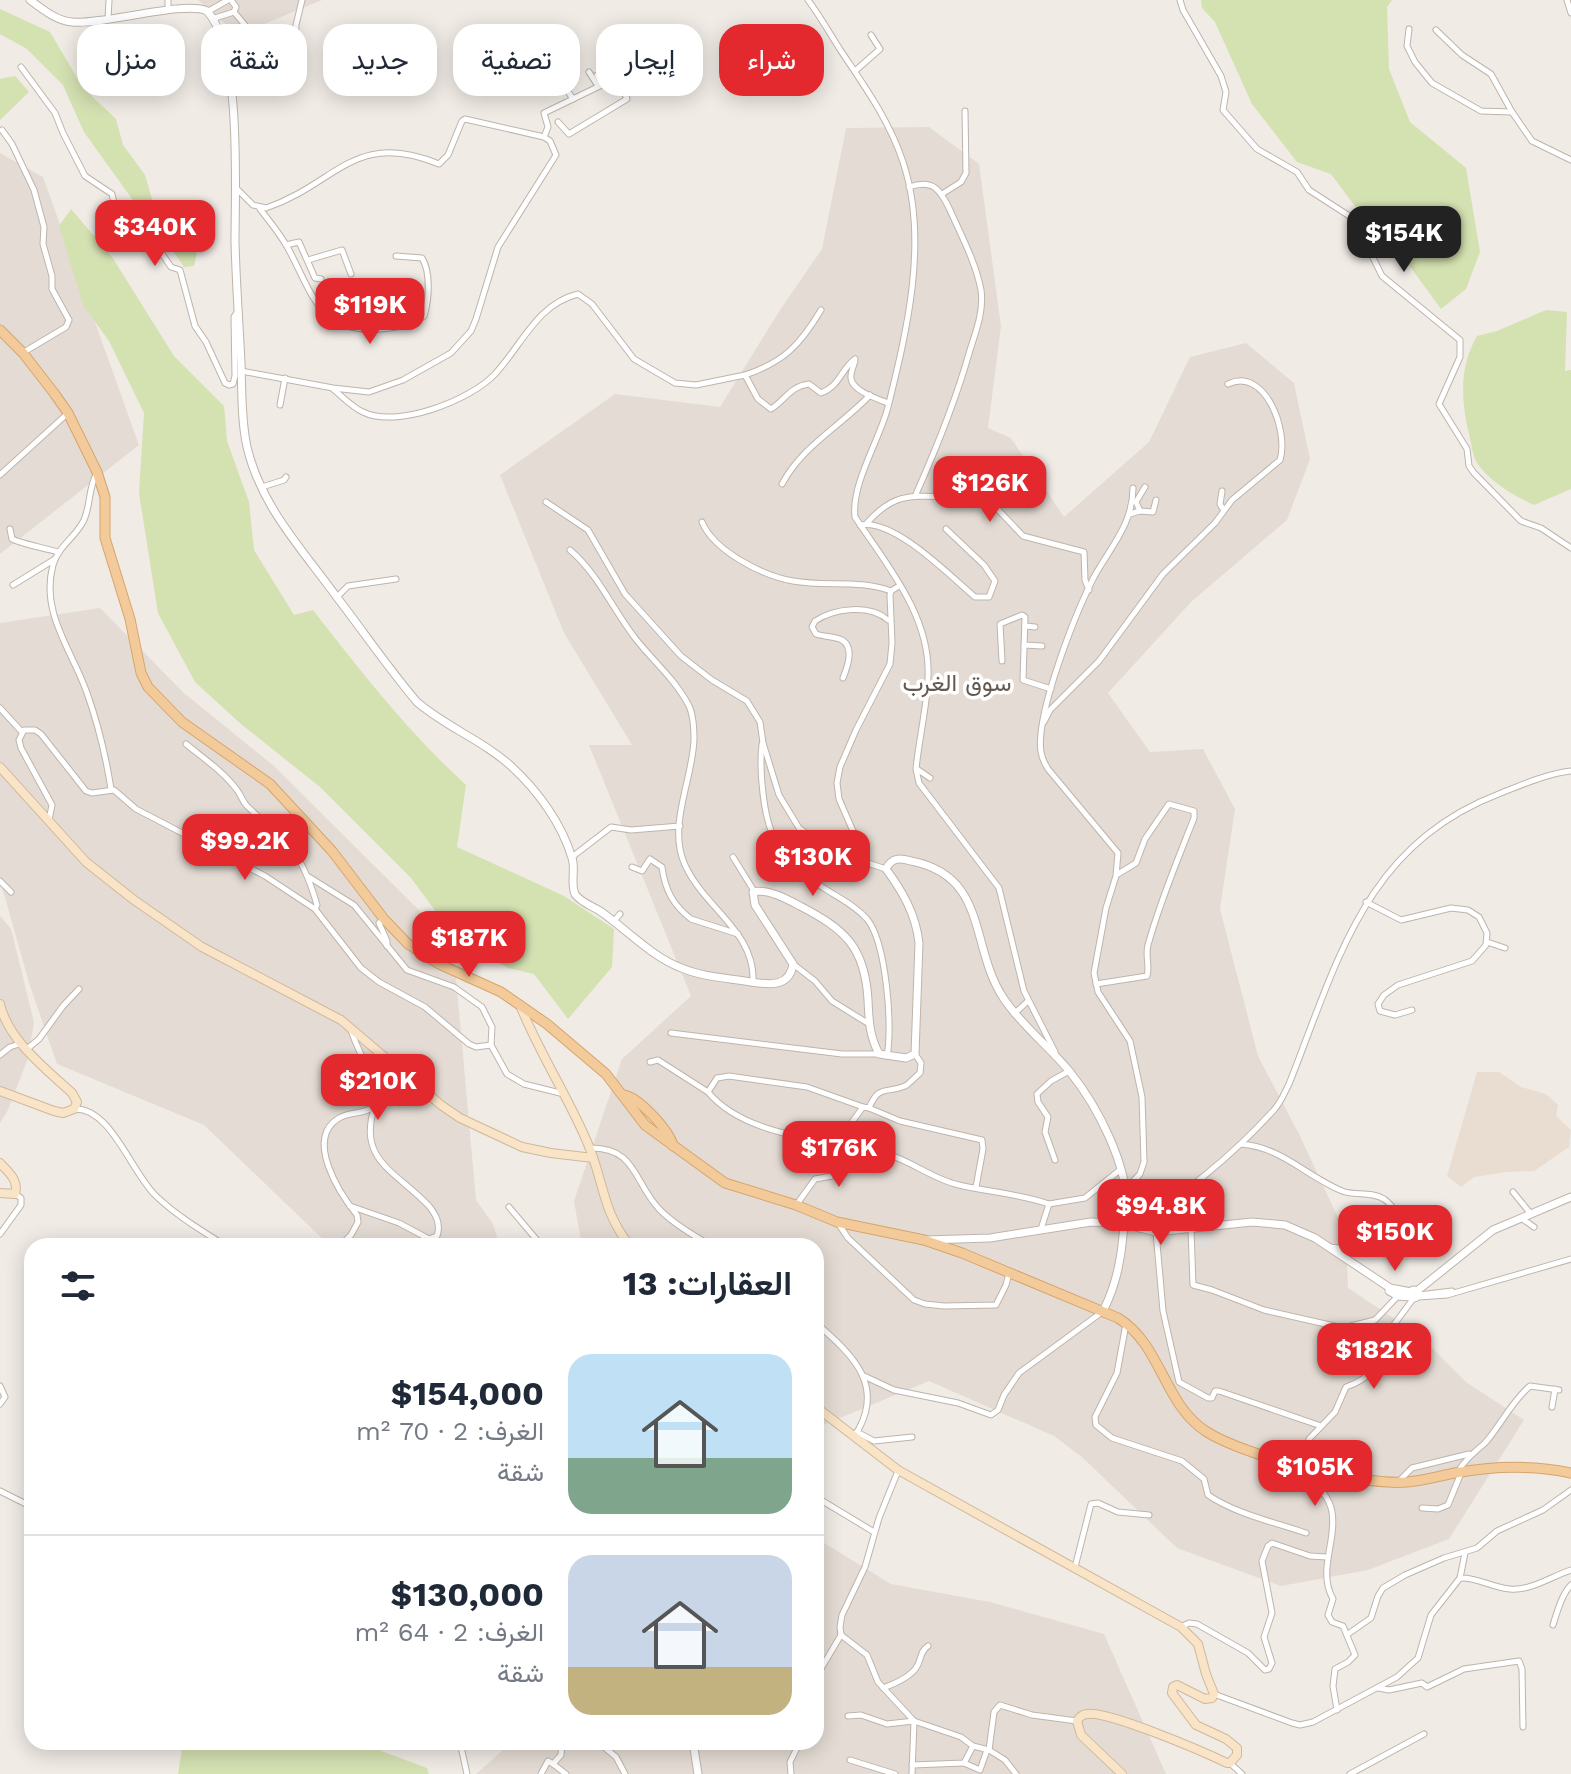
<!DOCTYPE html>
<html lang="ar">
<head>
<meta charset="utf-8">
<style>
  body { margin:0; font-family:"Work Sans",Vazirmatn,sans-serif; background:#f6f6f7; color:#1f2937; direction:rtl; height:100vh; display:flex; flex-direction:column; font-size:30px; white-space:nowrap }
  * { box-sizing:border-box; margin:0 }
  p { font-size:26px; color:#747a83 }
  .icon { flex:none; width:44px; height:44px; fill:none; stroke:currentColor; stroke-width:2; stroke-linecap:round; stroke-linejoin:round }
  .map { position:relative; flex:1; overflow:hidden; direction:ltr }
  .details { position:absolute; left:24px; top:1238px; width:800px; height:512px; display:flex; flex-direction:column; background:#fff; border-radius:24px; box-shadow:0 4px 20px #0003; direction:rtl }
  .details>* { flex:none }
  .guide { position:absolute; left:24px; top:24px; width:800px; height:72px; direction:rtl; display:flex; gap:16px }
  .price { position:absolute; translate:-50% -68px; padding:0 18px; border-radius:16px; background:#e3292d; color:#fff; font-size:26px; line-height:52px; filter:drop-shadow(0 2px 4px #0008) }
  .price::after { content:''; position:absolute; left:50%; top:48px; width:24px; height:18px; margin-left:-12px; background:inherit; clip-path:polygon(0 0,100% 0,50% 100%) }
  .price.selected { background:#222; color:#fff }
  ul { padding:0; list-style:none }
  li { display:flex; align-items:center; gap:24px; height:200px; padding:0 32px }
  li+li { border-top:2px solid #e0e1e3 }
  li span { display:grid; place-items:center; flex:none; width:224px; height:160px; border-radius:24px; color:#555 }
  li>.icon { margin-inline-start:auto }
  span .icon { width:96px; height:96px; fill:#fffc; stroke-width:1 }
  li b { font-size:34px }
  h2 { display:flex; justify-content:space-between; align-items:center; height:96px; padding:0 32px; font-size:34px }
  .pill { padding:0 28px; border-radius:24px; background:#fff; box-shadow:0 4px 20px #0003; font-size:28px; line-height:72px }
  .pill.selected { background:#e3292d; color:#fff }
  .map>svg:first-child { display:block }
  .residential { fill:#e4dcd4 }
  .education { fill:#e8ddd0 }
  .green { fill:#d4e1b1 }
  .parking { fill:#dfdcda }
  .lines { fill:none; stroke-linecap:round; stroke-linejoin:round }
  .minor-casing { stroke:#beb4ac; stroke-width:7 }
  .tertiary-casing { stroke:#beb4ac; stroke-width:9 }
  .secondary-casing { stroke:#cfb89b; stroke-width:10 }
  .primary-casing { stroke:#d6a46d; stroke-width:11 }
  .minor { stroke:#fff; stroke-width:5 }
  .tertiary { stroke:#fff; stroke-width:7 }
  .secondary { stroke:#f9e4c7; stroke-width:8 }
  .primary { stroke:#f3cb9b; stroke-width:9 }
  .labels { text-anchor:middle; stroke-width:7; stroke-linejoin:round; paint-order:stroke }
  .quarter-label { font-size:24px; fill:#64574e; stroke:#fff }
</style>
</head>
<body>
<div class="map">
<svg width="1571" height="1774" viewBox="0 0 1571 1774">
  <rect width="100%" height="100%" fill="#f0ebe5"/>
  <g class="residential">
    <polygon points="198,0 322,0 238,35"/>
    <polygon points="929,127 979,164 1001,326 988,428 1011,438 1064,517 1149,442 1190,357 1246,343 1294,383 1310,459 1287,520 1191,602 1108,693 1150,752 1203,749 1235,809 1220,909 1258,1056 1300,1136 1346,1235 1348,1288 1419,1335 1466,1382 1524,1420 1449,1539 1368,1570 1281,1586 1177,1548 1083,1458 1054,1436 929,1381 816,1428 816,1246 582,1246 574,1201 622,1059 691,996 589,745 632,745 564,633 500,475 615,394 720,407 780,310 822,249 846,128"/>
    <polygon points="0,153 43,177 139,445 0,554"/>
    <polygon points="100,608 184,693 274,766 453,944 476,1200 493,1224 500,1246 330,1246 204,1125 57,1064 30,986 0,880 0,623"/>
    <polygon points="0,916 11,929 34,1022 28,1058 8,1110 0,1123"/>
    <polygon points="816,1538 891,1584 990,1602 1104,1634 1166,1774 476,1774 512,1742 816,1742"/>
  </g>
  <polygon class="education" points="1477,1072 1499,1072 1521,1087 1546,1094 1558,1105 1556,1116 1571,1130 1569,1147 1534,1171 1506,1172 1474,1177 1461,1187 1447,1176"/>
  <g class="green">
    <polygon points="1201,0 1392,0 1387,7 1389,69 1410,122 1466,168 1480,252 1466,289 1441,309 1401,254 1372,229 1331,174 1297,162 1252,104 1215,22 1202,8"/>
    <polygon points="0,9 50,32 83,88 116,119 123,145 145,175 156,213 195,222 198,247 194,266 184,267 165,239 146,228 135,203 84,132 63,85 27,49 0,34"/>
    <polygon points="15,76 29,92 0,120 0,79"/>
    <path d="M71,209L112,257L174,356L224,406L227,441L249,502L254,550L294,615L313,610C361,672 408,732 466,785L457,847L564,896L614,929L612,967L568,1019L534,974L508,968L486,956L443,921L411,878L320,787L241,724L195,682L158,613L139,493L144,413L109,341L83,305L59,226Z"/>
    <path d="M1546,310L1567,312L1565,371L1571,370V489L1534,505C1514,496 1485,479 1475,459C1472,451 1471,442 1469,434C1461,400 1459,367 1477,336L1497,331Z"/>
    <polygon points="183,1742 357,1742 427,1768 429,1774 178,1774"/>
  </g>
  <polygon class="parking" points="1207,1227 1214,1235 1209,1250 1197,1251 1197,1230"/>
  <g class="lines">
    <defs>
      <g id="minor">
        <polyline points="168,0 168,5"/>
        <polyline points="231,0 236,7 234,12"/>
        <path d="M808,0C820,16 830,34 841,51C865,87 889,120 903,162C929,240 907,330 888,407C880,439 851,484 855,517C886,564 931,616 928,677C927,707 919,738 916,769L919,783L999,888L1024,991L1055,1052"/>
        <polyline points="1180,0 1183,10 1221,76 1226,92 1223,110 1257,149 1297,172 1309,190 1354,219 1382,276 1460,340 1460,357 1439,404 1467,449 1469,466 1474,473 1521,521 1541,528 1571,548"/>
        <polyline points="1567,0 1571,13"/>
        <polyline points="207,12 228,0"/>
        <polyline points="108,19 109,0"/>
        <polyline points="212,19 234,12 250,31 272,68 295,55 296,25 302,0"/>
        <polyline points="1409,29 1407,46 1415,62 1432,83 1481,111 1512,112 1532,141 1571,160"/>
        <polyline points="1436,30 1462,55 1491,74 1512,112"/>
        <polyline points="21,67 55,113 63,133 85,176 112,194 116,212 124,229 156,245 171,267 180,270 195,326 206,342 225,383 229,385 233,384 235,376 234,317 238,311"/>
        <polyline points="855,71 880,49 871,35"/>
        <polyline points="589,72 598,86"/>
        <polyline points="597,75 602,84"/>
        <polyline points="559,78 573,99"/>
        <polyline points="2,130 12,144 34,190 44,227 43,244 52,276 52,289 69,320 66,327 24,352"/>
        <polyline points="544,137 548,127 544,113 610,81 619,81 627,99 569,134 558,122"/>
        <path d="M909,187C933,179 940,189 950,210C961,235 976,263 981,290C984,311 976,331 970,350C956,400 937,447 916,494"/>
        <path d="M237,189L253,205L266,208C337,184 354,129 439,164L448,155L462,121L465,119L544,137L550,141L556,155L498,247L476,319L471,331L451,353L403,380L369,392L333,388L241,371"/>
        <polyline points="942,194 961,182 966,173 965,111"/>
        <path d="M260,209C270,222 281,235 289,250C315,300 321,337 390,328C403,326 412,325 424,316C429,300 431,272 422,258L396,256"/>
        <polyline points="286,245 299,242 315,278 321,279"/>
        <polyline points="308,260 342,250 351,274"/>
        <path d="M745,375C784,362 800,345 821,310"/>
        <path d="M333,389C343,397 352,407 363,412C397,429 471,400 495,374C522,345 537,304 578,294L592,304L634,359L675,383L696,385L745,375L758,399L771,409C785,400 791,386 809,384L821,393C840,386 841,369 855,359C855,365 850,371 851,378C852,391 878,399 888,403"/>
        <polyline points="280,405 285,378"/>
        <path d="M97,473C88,488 91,504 84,520C76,537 58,546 53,565C40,613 72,650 87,693C98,724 106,757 111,789"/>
        <polyline points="0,475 67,414"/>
        <path d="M782,484C803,445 841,426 870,395"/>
        <polyline points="262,487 284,480 286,477"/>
        <polyline points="1222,491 1220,504 1223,509"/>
        <polyline points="546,502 588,530 625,594 681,656 712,680 747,701 760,722 763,743 779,795 799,828 831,851 886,869"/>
        <polyline points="1140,511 1136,502 1145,487"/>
        <polyline points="1130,514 1140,511 1153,512 1156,500"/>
        <path d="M702,522C714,551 763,576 793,581C826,587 859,579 891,591"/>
        <path d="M867,523C895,491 914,496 952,497C963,497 973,495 984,495L1023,536L1084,552L1085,580L1089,590"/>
        <path d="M860,525C894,518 950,576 975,597H989L995,581L984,565L946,529"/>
        <path d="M10,529L12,539C22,544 45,548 58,552"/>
        <path d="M570,550C598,574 612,608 635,638C652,660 674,678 688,704C693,713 694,729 694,739C693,779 667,826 685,865C705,909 756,932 753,983"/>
        <polyline points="13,585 55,559"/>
        <polyline points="337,597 348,586 396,579"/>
        <polyline points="1025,626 1035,627"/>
        <polyline points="1024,645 1042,646"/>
        <polyline points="1002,661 1000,624 1022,615 1025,617 1023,680 1051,689"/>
        <path d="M843,678C847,668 855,648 842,640C835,636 824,637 816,634L812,627L815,621C835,608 870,604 888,620"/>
        <polyline points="0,708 22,732"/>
        <path d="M1044,722L1050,710L1099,661L1163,574L1215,523L1232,500L1280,460C1289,431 1265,366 1228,384"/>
        <path d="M186,744C203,758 224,772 237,790C241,795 242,801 247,806C287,844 301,849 317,905L315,909"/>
        <path d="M762,744C759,769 763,817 775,840C785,857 802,872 818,884C834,896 853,903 867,919C886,942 893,1026 887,1056"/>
        <polyline points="917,769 930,778"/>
        <polyline points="49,820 52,805 21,748 19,740 24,730 35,730 41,734 86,791 92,793 114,790 136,809 265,876 315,909 361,968 379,982 425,1007 469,1044 476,1047 491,1045"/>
        <polyline points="572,857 611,827 631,830 680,826"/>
        <polyline points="733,857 754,891"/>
        <polyline points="866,861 839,799 837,783 840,767 856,730 890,664 892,643 890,595 891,591 899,586"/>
        <path d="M632,867L642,871L650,859L662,867C665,890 673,905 691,919L738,934"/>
        <polyline points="309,877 354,905 407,970 454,987 482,1007 492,1027 491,1045 507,1074 524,1084 564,1094"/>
        <polyline points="0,881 11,892"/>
        <polyline points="1366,902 1401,920 1451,908 1468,910 1479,917 1487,933 1486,945 1472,961 1398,985 1384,995 1378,1004 1380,1011 1395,1015 1412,1010"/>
        <polyline points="384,919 379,923 387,941 387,946"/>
        <polyline points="614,921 620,914"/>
        <polyline points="1487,942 1505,948"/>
        <polyline points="793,964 815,981 832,1001 869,1024"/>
        <path d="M1096,984L1147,976C1150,967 1145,956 1148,945C1160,901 1178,859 1194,818V811L1169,804L1145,839L1136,863L1118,874"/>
        <polyline points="1014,1014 1028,1001"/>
        <polyline points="671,1033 842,1054 879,1054"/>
        <polyline points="27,1049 39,1039 63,1006 79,989"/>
        <polyline points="0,1055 10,1047 22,1043"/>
        <polyline points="650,1062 658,1060 708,1092"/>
        <path d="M863,1107L807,1087L729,1076L717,1078L708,1092C745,1137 828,1140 880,1152C908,1158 931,1179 959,1185C989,1192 1020,1194 1049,1204L1041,1229"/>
        <polyline points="869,1108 900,1121 982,1140 983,1149 976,1187"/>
        <path d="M75,1109C111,1108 131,1172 156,1196C177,1216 202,1231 226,1246"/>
        <path d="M1241,1144C1281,1147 1306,1176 1342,1191C1355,1196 1370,1191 1384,1199C1393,1205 1398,1215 1403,1223"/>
        <path d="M841,1145L852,1122L863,1107L869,1108C879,1084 886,1094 905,1086C910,1083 915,1077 920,1073L921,1063L915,1054"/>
        <path d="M589,1148C637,1147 633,1182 660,1210C675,1225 694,1236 712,1246"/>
        <polyline points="1055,1160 1045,1132 1048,1117 1038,1102 1037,1094 1051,1081 1069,1071"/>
        <path d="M1126,1189L1140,1174L1144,1162L1142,1097L1130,1041L1098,992L1094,973L1106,908L1116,876L1118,853L1048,769C1045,764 1042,759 1041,752C1035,715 1076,612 1094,577C1110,548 1133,524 1133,488"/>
        <polyline points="1513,1192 1531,1214"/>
        <polyline points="797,1204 815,1179 832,1176 846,1146"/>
        <polyline points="1049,1204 1085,1198 1121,1169"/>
        <path d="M350,1206L399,1223L429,1239L437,1236C441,1224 436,1215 429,1206C397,1172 356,1160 375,1106"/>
        <polyline points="509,1207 542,1246"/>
        <polyline points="1521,1218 1534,1227"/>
        <path d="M1127,1220C1171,1212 1242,1145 1273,1111C1280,1104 1284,1094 1289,1084C1338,961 1364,845 1501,793C1524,784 1546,774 1571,771"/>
        <polyline points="838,1223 848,1238 914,1300 925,1304 944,1306 996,1305 1006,1285 1009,1273"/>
        <polyline points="1191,1229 1193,1285 1212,1290 1264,1310 1343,1328 1375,1320 1398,1296"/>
        <polyline points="1156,1232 1163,1311 1179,1382 1208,1398 1212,1398 1215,1391 1219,1391 1321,1426"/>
        <polyline points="0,1234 21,1205 21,1198 15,1194"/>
        <path d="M340,1246L351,1235L358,1222L357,1215C340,1194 304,1139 339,1118C351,1111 364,1115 375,1106C377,1077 359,1056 351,1030"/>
        <path d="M1330,1247C1355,1249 1378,1260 1402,1248"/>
        <polyline points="1419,1295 1452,1291"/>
        <polyline points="1418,1297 1447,1295 1571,1259"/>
        <path d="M816,1323C854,1356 887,1387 854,1437"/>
        <path d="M1126,1324L1117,1373L1095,1417L1096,1425L1112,1438L1182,1461L1204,1479L1208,1495C1236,1514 1274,1522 1306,1533"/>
        <polyline points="864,1376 894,1390 958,1403 991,1415 998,1410 1004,1395 1019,1373 1102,1312"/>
        <polyline points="0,1386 5,1397 0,1404"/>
        <polyline points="1552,1407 1555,1389"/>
        <polyline points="857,1432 874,1441 912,1437"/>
        <path d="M1309,1468V1439L1335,1412L1346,1387C1367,1380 1372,1370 1388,1356L1393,1326L1413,1299"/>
        <path d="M1304,1470C1313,1480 1330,1497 1332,1512C1337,1541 1317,1571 1333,1599L1328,1615L1332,1622L1343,1626L1355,1655L1348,1662L1335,1669L1333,1686L1337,1710"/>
        <path d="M1458,1472C1465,1459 1475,1452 1485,1443C1501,1425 1511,1402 1530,1386L1559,1390"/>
        <polyline points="1399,1481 1412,1468 1469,1454"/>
        <polyline points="0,1491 32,1507"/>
        <polyline points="816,1497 874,1532"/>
        <polyline points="1422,1508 1438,1509 1448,1505 1461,1473"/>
        <path d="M1465,1553L1460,1578C1478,1577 1492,1588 1510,1589C1531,1591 1552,1576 1571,1570"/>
        <polyline points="1075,1567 1091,1504 1098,1503 1118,1512 1149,1515"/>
        <path d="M1553,1625C1557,1612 1562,1594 1571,1585"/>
        <polyline points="1181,1627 1189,1623 1197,1624 1248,1653 1265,1670 1269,1669 1272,1663 1264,1637 1272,1613 1262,1561 1268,1546 1272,1543 1310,1556 1327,1557"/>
        <polyline points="1348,1634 1371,1618 1378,1596 1383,1588 1405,1575 1444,1558 1477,1548 1497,1531 1543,1510 1571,1490"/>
        <polyline points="841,1635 867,1655 878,1682 914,1721 961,1737 973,1746 989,1750 1005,1760 1016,1774"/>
        <polyline points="816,1677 841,1635 840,1627 842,1615 865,1567 879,1518 898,1471"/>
        <path d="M883,1688C894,1684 909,1678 916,1668C922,1660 919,1652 928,1646"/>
        <polyline points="1378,1688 1389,1690 1422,1683 1427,1687 1464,1669 1519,1661 1522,1669 1523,1727"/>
        <polyline points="1214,1694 1292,1723 1300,1725 1313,1722 1397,1677 1418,1658 1431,1615 1460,1578"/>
        <polyline points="848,1716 861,1715 887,1724 914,1721 912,1774"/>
        <polyline points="460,1742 467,1774"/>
        <polyline points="598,1742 616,1757 625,1774"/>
        <polyline points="989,1750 994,1712 1000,1705 1032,1715 1077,1721"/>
        <polyline points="850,1760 895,1774"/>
        <polyline points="964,1763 980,1770 987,1750"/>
        <polyline points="553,1764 566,1774"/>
        <polyline points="1231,1764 1242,1774"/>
        <polyline points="912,1765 964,1763 973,1746"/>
        <polyline points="541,1774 548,1761 553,1764 561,1755 562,1742"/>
        <polyline points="791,1774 790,1762 800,1742"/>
        <polyline points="1350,1774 1424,1734"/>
      </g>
      <g id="tertiary">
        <path d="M30,0C42,9 57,21 72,22C105,25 185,0 207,11C242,48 235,190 235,242C236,282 239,322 241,363C242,390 241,420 247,447C261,506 301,548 336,596C363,631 388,668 417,702C446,727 484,741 512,767C538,791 562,824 572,858C576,869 570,883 575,894C580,902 592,906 600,911C626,929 650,955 679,967C701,977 728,978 751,982C770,985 790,987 793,964L755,905L753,892C767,888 787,899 800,906C844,929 865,946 868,1000C869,1020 869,1035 879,1054L906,1058L915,1054L919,943C916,915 903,892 886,869C892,857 900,858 911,861C989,876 969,947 1004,999C1023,1027 1049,1046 1070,1072C1098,1107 1128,1165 1127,1211C1127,1219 1124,1226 1123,1235C1121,1261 1115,1288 1103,1311"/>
        <polyline points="1124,1224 1156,1232 1252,1222 1285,1225 1315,1238 1390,1288 1411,1292"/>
        <polyline points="926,1240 990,1238 1091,1222 1192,1225"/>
        <circle cx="1414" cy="1294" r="4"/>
        <polyline points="1389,1291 1398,1296 1411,1297"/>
        <polyline points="1417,1291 1493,1230 1571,1197"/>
        <polyline points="693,1742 698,1774"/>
      </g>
      <g id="secondary">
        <polyline points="0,767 86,862 134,900 202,947 341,1020 441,1105 460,1118 522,1147 551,1153 593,1158"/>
        <path d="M0,1004C8,1040 46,1069 72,1093L77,1102L74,1109L63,1113L54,1111L0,1091"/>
        <path d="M520,1005C539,1053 568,1096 588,1144C604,1182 602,1211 630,1246"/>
        <path d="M0,1163C9,1173 19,1180 15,1194L0,1193"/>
        <path d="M816,1407L898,1470L1181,1627L1198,1644L1206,1674L1214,1694L1212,1698L1205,1699L1177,1685L1173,1687L1172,1693L1196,1725L1226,1739L1237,1748V1755L1230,1763H1227C1204,1752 1107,1710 1087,1714C1081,1715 1080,1717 1077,1721L1081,1735L1122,1774"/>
      </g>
      <g id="primary">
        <path d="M0,330L23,353L54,393L68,413L97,472L105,497V538L130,619L141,673L148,687L182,722L270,784L332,851L384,919L408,944L439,964L501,992L547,1024L606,1074L645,1125L725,1183L796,1205L837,1222L924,1240L962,1253L1118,1318C1162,1345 1163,1404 1207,1432C1245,1456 1362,1486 1407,1482C1423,1481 1439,1476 1455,1473C1493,1466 1533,1465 1571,1473"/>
        <path d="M623,1095C638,1096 670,1131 673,1146"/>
      </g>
    </defs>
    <use href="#minor" class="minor-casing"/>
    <use href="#tertiary" class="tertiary-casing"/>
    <use href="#secondary" class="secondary-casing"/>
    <use href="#primary" class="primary-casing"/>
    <use href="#minor" class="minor"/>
    <use href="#tertiary" class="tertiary"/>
    <use href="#secondary" class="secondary"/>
    <use href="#primary" class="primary"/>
  </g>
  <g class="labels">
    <g class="quarter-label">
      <text x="957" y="691">سوق الغرب</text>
    </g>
  </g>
</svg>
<b class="price" style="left:155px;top:268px">$340K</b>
<b class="price selected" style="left:1404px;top:274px">$154K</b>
<b class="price" style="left:370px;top:346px">$119K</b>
<b class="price" style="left:990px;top:524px">$126K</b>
<b class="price" style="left:245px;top:882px">$99.2K</b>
<b class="price" style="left:813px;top:898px">$130K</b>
<b class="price" style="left:469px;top:979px">$187K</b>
<b class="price" style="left:378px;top:1122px">$210K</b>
<b class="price" style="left:839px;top:1189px">$176K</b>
<b class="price" style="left:1161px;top:1247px">$94.8K</b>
<b class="price" style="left:1395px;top:1273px">$150K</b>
<b class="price" style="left:1374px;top:1391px">$182K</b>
<b class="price" style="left:1315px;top:1508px">$105K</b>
<div class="guide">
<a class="pill selected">شراء</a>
<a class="pill">إيجار</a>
<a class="pill">تصفية</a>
<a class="pill">جديد</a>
<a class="pill">شقة</a>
<a class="pill">منزل</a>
</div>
<section class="details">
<h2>العقارات: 13<svg class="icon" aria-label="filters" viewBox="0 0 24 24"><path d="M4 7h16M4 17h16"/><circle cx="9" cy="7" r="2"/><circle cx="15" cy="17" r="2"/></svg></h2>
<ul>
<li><span style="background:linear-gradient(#bfe0f5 65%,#7fa58c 0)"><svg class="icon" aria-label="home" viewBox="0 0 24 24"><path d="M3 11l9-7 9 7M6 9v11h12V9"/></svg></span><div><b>$154,000</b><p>الغرف: 2 · 70 m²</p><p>شقة</p></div></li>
<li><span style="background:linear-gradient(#c9d6e8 70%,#c2b280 0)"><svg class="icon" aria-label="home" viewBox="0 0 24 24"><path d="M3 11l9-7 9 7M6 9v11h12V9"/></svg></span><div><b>$130,000</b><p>الغرف: 2 · 64 m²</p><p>شقة</p></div></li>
</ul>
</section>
</div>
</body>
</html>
